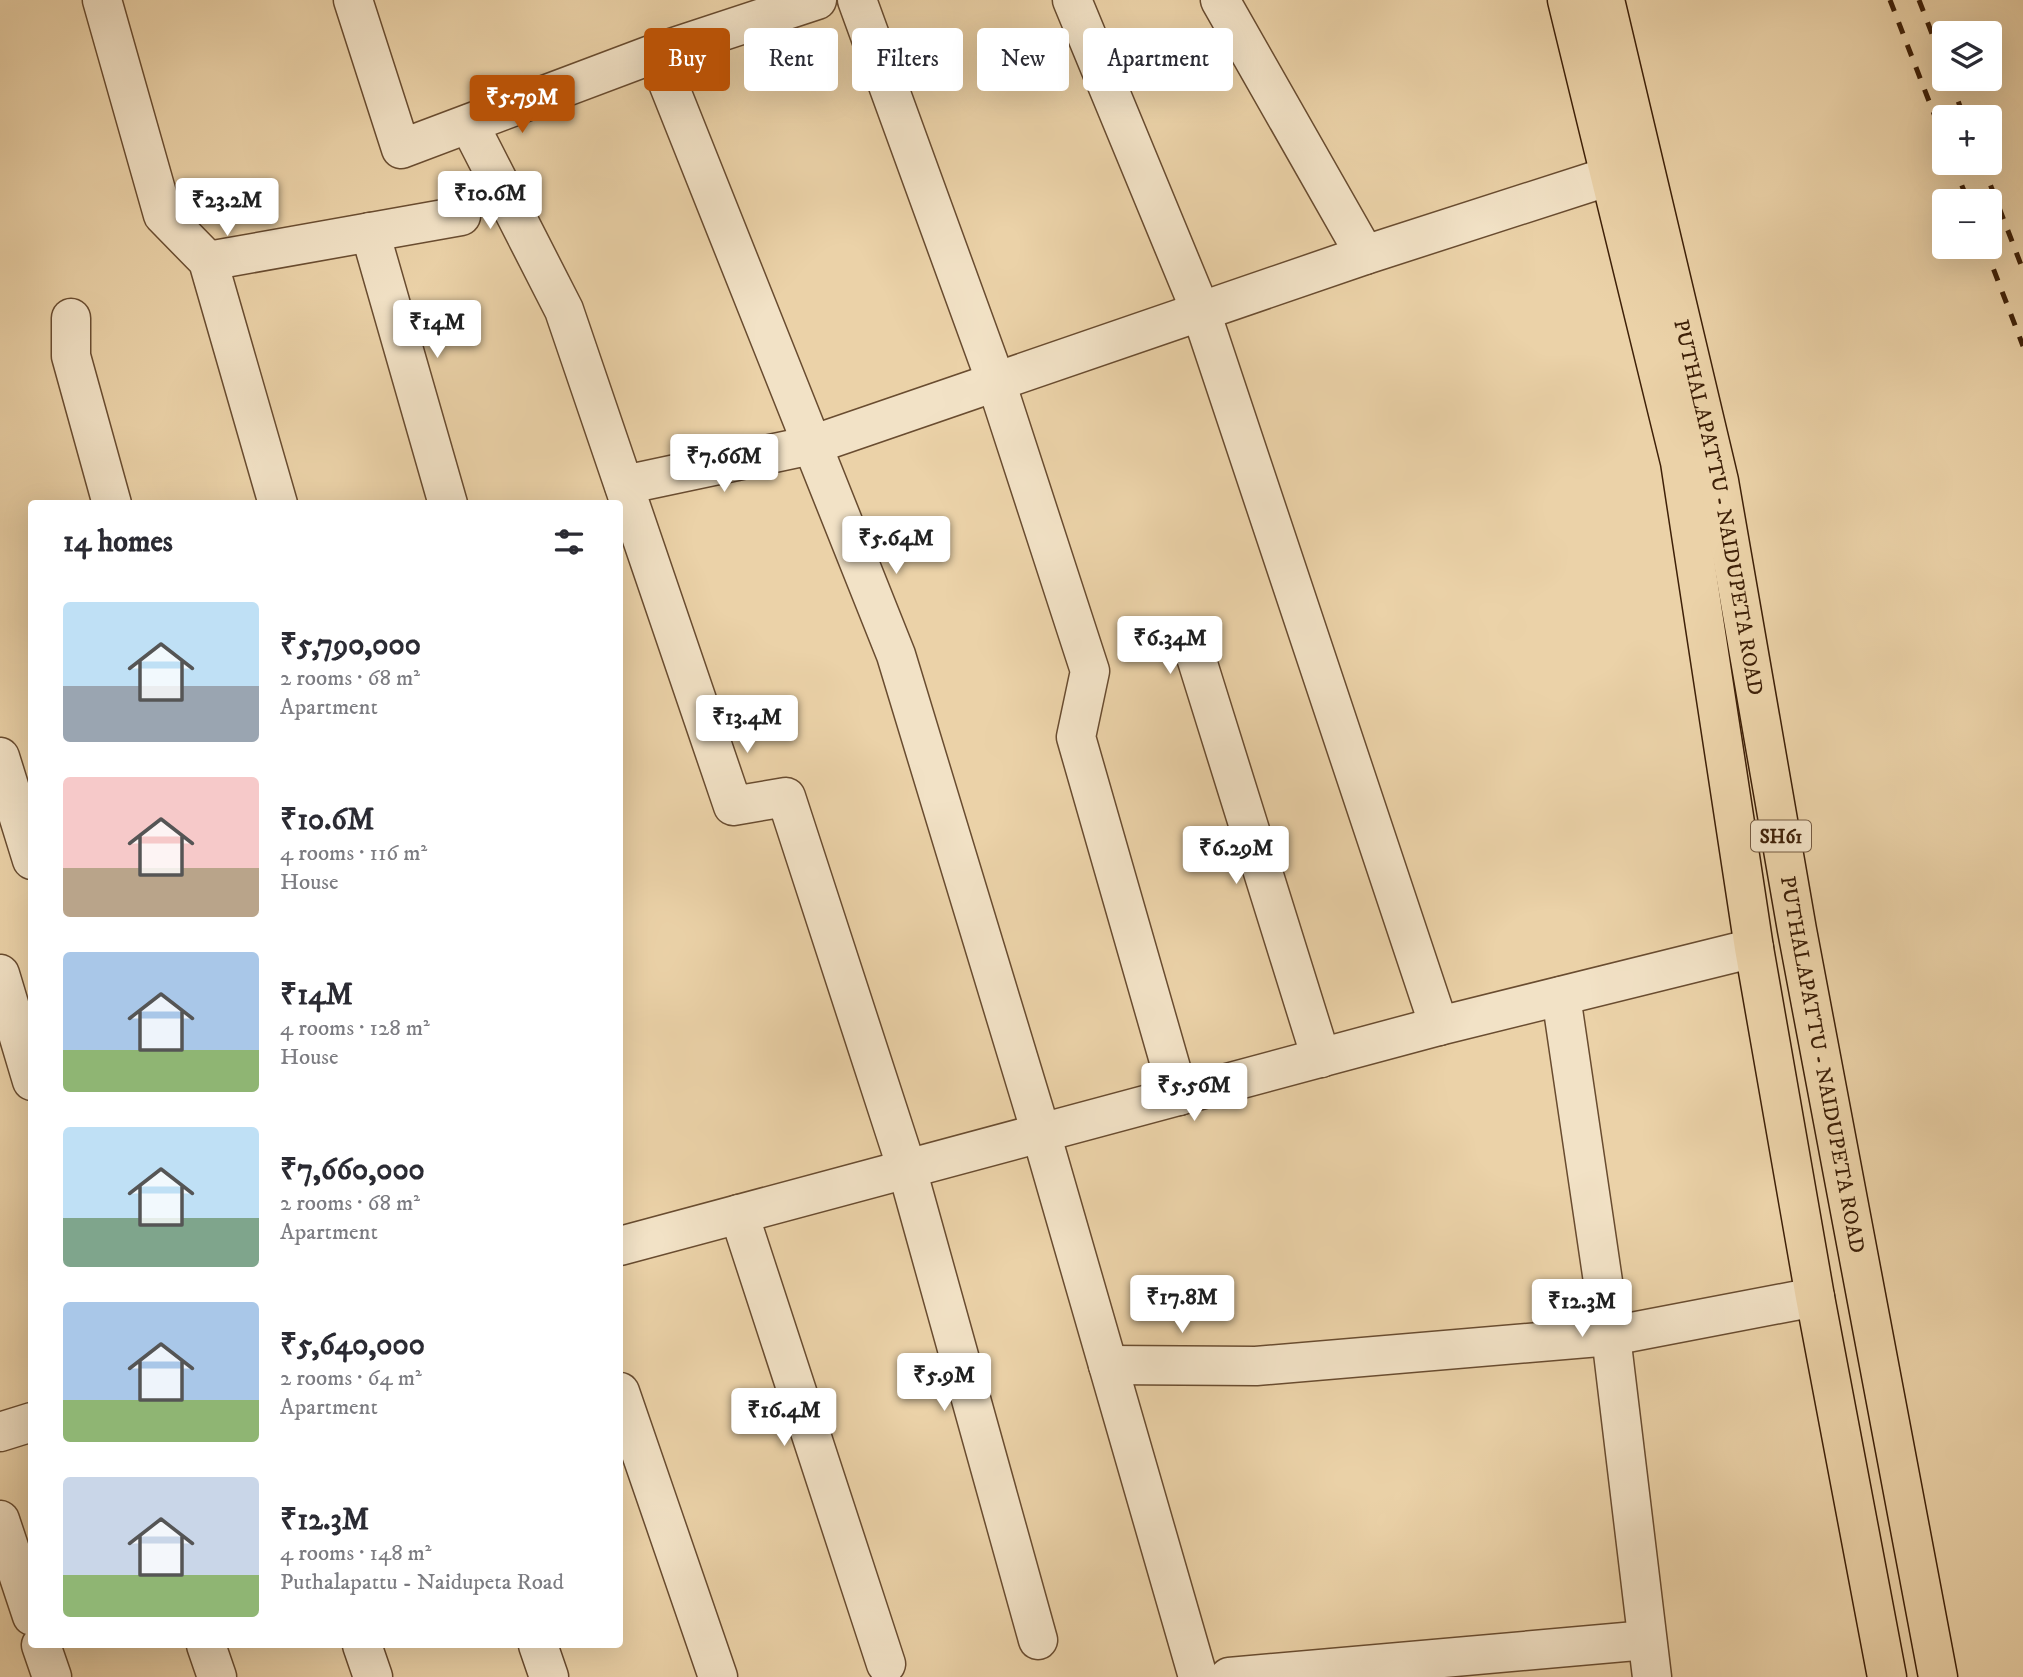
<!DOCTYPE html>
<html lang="en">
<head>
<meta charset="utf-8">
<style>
  body { margin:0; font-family:"IM FELL DW Pica",serif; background:#f7f7f7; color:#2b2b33; height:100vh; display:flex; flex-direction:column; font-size:26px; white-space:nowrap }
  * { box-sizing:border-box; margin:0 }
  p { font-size:23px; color:#7c7c81 }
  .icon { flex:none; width:38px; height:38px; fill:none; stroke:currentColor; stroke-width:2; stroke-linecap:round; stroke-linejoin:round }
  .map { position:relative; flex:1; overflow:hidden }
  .panel { position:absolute; left:28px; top:500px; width:595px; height:1148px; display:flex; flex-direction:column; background:#fff; border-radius:7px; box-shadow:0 7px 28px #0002 }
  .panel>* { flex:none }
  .guide { position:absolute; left:644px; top:28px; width:665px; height:63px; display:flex; gap:14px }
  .buttons { position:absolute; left:1932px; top:21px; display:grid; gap:14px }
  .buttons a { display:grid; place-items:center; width:70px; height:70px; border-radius:7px; background:#fff; box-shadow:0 7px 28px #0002; font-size:35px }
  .price { position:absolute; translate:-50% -60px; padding:0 16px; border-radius:7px; background:#fff; color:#222; font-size:23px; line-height:46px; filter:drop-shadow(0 2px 4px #0008) }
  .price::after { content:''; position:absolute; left:50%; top:42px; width:21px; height:16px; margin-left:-10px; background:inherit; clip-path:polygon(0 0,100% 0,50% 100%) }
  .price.selected { background:#b45309; color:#fff }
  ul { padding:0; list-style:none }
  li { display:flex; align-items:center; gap:21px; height:175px; padding:0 35px }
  li span { display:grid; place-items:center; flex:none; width:196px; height:140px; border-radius:7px; color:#555 }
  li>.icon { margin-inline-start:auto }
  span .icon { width:84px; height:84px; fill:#fffc; stroke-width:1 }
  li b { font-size:30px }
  h2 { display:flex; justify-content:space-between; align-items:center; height:84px; padding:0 35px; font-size:30px }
  .pill { padding:0 24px; border-radius:7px; background:#fff; box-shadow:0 7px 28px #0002; font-size:24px; line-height:63px }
  .pill.selected { background:#b45309; color:#fff }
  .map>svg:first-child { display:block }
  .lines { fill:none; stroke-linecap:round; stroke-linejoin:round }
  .minor-casing { stroke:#694c30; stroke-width:41 }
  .major-casing { stroke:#3e2008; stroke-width:41 }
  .minor { stroke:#f2e2c6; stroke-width:38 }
  .major { stroke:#ebd2a8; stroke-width:38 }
  .rail { stroke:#3e2008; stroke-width:5; stroke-dasharray:12 12; stroke-linecap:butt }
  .labels { text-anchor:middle; stroke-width:5; stroke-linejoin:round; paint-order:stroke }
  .shield { fill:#f2e2c6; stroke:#745a41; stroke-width:2 }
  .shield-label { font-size:19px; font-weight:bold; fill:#3e2008 }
  .street-label { font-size:21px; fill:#3e2008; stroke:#f2e2c6 }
</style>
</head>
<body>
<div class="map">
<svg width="2023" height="1677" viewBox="0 0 2023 1677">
  <rect width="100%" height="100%" fill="#ebd2a8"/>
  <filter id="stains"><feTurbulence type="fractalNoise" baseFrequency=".00286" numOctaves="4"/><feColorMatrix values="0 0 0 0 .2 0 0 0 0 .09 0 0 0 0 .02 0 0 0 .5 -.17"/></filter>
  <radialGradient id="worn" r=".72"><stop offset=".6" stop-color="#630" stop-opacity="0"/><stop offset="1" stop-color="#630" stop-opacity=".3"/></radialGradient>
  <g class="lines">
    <defs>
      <g id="minor">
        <polyline points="102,0 163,215 208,261 278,504"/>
        <polyline points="353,0 401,149 656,53 817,0"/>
        <polyline points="857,0 996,382 1090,671 1076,737 1179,1096"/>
        <polyline points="1072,0 1201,312 1439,1026"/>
        <polyline points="1220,0 1365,255"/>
        <polyline points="656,53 896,655 1041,1133 1198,1677"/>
        <polyline points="469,124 564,310 733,806 786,797 907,1169 1038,1640"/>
        <polyline points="370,232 448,504"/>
        <polyline points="208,261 461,216"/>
        <polyline points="71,318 71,356 112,504"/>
        <polyline points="624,485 812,445 1365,255 1610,176"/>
        <polyline points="1190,638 1321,1058"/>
        <polyline points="0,757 32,860"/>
        <polyline points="0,974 32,1081"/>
        <polyline points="1561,996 1611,1336 1652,1677"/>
        <polyline points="739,1214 886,1664"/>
        <polyline points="620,1246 1439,1026 1754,948"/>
        <polyline points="1108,1365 1256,1366 1611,1336 1815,1297"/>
        <polyline points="620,1392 718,1677"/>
        <polyline points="0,1432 32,1422"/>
        <polyline points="0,1520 32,1616"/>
        <polyline points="41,1645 52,1677"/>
        <polyline points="206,1645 217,1677"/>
        <polyline points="362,1645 373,1677"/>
        <polyline points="538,1645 549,1677"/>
        <polyline points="1229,1677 1647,1640"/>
      </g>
      <g id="major">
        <polyline points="1567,0 1680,462 1754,948 1815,1297 1887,1677"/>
        <path id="s1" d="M1605,0L1719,481L1797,930L1938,1677"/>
      </g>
    </defs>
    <use href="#minor" class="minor-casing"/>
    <use href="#major" class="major-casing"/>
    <use href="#minor" class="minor"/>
    <use href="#major" class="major"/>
    <g class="rail">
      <polyline points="1890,0 1944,140"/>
      <polyline points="1919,0 1944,65"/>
      <polyline points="1950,79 1964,117"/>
      <polyline points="1953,163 1968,201"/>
      <polyline points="1982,163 2023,270"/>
      <polyline points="1985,247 2023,346"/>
    </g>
  </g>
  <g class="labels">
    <rect class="shield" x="1751" y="820.5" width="60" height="31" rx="5"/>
    <g class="shield-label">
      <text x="1781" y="843">SH61</text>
    </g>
    <g class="street-label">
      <text dy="7" stroke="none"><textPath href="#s1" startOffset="520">PUTHALAPATTU - NAIDUPETA ROAD</textPath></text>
      <text dy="7" stroke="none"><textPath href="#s1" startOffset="1087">PUTHALAPATTU - NAIDUPETA ROAD</textPath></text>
    </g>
  </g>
  <rect width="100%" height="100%" filter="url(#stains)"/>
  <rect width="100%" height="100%" fill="url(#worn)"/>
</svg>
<div class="buttons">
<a><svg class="icon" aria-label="layers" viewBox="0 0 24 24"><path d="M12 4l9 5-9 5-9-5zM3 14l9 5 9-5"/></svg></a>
<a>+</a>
<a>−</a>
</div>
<b class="price selected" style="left:522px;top:135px">₹5.79M</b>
<b class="price" style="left:490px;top:231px">₹10.6M</b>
<b class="price" style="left:227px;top:238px">₹23.2M</b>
<b class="price" style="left:437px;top:360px">₹14M</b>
<b class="price" style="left:724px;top:494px">₹7.66M</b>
<b class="price" style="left:896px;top:576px">₹5.64M</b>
<b class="price" style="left:1170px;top:676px">₹6.34M</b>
<b class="price" style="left:747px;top:755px">₹13.4M</b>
<b class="price" style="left:1236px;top:886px">₹6.29M</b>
<b class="price" style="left:1194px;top:1123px">₹5.56M</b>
<b class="price" style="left:1182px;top:1335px">₹17.8M</b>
<b class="price" style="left:1582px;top:1339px">₹12.3M</b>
<b class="price" style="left:944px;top:1413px">₹5.9M</b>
<b class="price" style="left:784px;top:1448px">₹16.4M</b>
<div class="guide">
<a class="pill selected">Buy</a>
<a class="pill">Rent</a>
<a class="pill">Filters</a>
<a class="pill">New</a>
<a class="pill">Apartment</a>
</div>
<section class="panel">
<h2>14 homes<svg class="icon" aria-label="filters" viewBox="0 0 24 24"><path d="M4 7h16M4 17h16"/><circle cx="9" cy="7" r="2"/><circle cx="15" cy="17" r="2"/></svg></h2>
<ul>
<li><span style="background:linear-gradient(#bfe0f5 60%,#9aa5b1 0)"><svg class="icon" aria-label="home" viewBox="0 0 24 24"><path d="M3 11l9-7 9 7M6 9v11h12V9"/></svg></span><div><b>₹5,790,000</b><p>2 rooms · 68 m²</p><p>Apartment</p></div></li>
<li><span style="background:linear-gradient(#f6c9c9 65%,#b9a48a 0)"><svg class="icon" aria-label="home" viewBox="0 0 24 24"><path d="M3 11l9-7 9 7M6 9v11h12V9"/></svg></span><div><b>₹10.6M</b><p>4 rooms · 116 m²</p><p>House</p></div></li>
<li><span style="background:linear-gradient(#a9c7e8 70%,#8fb573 0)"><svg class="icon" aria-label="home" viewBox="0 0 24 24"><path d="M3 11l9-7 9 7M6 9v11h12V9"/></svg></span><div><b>₹14M</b><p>4 rooms · 128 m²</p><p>House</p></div></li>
<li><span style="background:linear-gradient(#bfe0f5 65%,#7fa58c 0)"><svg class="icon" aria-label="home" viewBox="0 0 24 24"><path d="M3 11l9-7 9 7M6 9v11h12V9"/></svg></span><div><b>₹7,660,000</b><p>2 rooms · 68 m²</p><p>Apartment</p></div></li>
<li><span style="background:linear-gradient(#a9c7e8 70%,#8fb573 0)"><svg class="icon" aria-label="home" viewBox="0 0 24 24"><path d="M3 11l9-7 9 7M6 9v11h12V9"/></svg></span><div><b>₹5,640,000</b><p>2 rooms · 64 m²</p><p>Apartment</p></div></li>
<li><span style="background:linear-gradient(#c9d6e8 70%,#8fb573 0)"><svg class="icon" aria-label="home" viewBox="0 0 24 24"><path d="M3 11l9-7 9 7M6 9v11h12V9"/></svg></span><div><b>₹12.3M</b><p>4 rooms · 148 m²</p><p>Puthalapattu - Naidupeta Road</p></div></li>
</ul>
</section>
</div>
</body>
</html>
